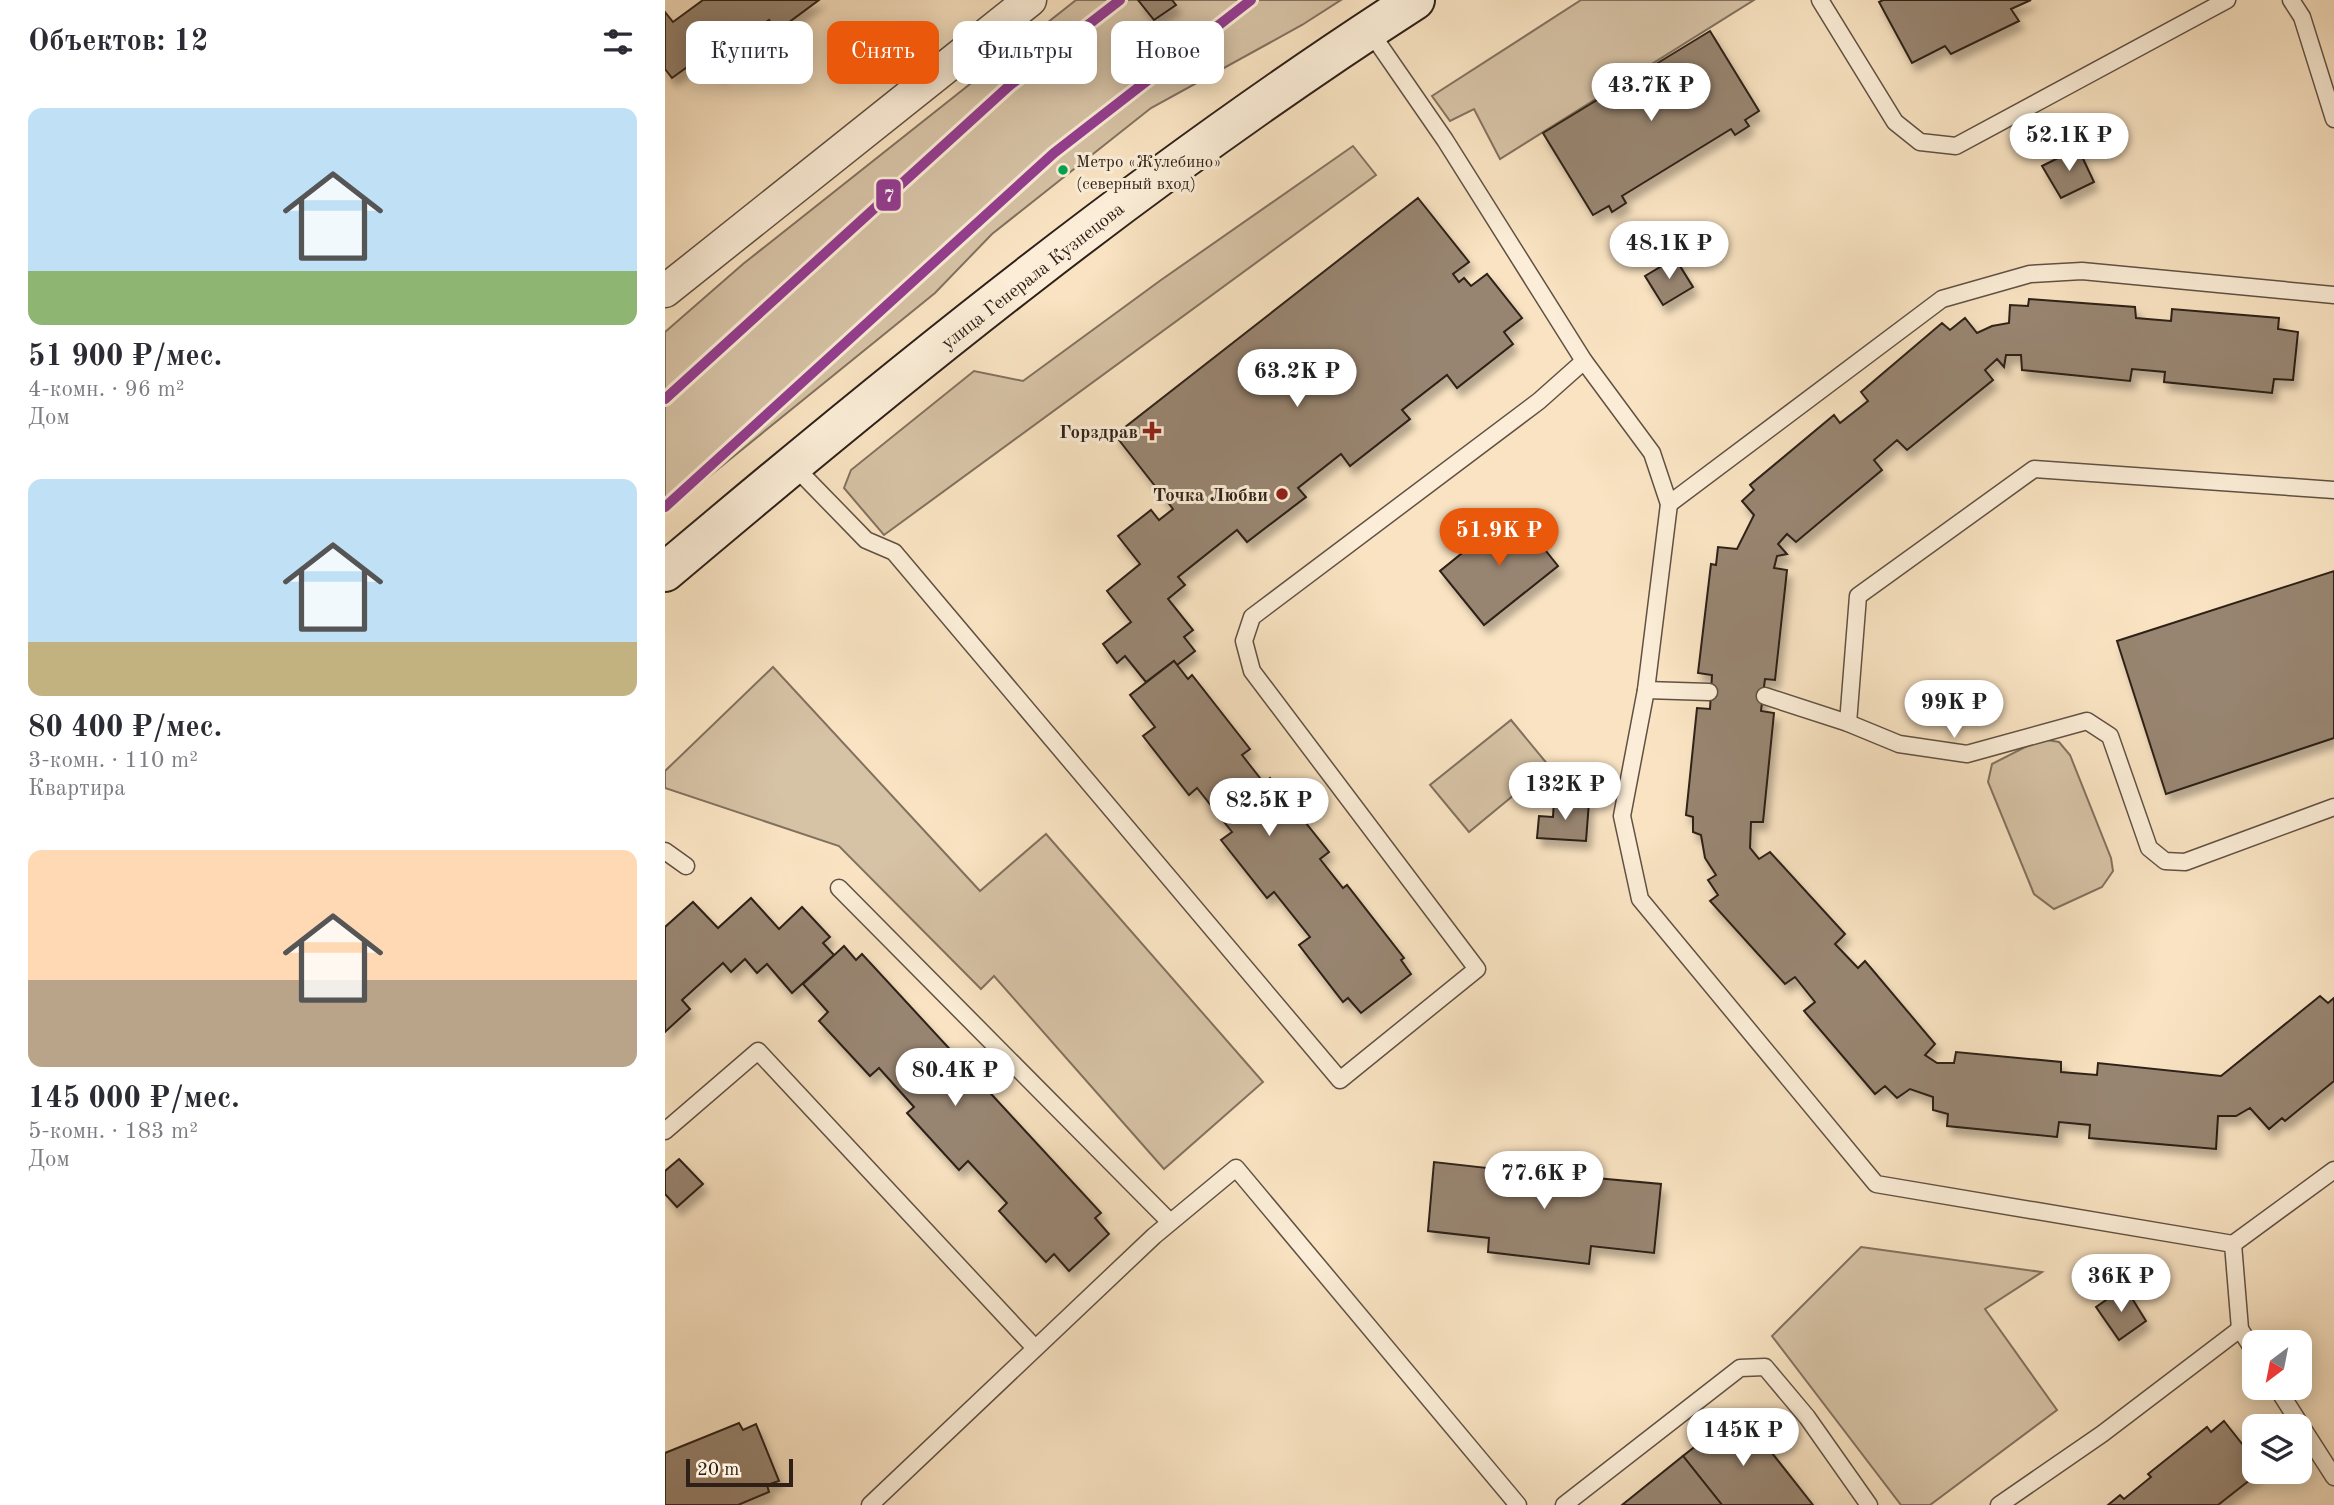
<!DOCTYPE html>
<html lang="ru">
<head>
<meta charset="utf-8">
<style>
  body { margin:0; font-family:"Old Standard TT",serif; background:#f2f2f3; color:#2b2b33; height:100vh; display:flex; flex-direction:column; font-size:26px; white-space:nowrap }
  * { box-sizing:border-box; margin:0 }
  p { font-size:23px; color:#7c7c81 }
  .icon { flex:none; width:38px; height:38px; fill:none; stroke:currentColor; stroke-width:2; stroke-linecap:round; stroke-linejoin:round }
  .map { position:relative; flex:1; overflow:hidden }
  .side { display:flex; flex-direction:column; background:#fff; width:665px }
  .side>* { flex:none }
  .banner { position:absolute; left:21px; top:21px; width:665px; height:63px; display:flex; gap:14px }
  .needle { width:46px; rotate:212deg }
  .controls { position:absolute; left:1577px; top:1330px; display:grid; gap:14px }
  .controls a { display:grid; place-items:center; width:70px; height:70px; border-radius:14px; background:#fff; box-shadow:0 4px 18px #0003; font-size:35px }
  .scale { position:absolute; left:21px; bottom:18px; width:107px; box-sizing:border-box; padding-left:7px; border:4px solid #2e2019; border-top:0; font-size:19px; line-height:24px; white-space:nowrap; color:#2e2019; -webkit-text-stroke:5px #fbedd7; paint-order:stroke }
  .price { position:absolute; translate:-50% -60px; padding:0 16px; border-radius:24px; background:#fff; color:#222; font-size:23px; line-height:46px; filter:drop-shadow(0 2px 4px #0008) }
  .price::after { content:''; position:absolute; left:50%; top:42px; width:21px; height:16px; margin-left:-10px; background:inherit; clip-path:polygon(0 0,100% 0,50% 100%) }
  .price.on { background:#ea580c; color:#fff }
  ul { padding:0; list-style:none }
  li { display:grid; align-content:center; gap:14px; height:371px; padding:0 28px }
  li span { display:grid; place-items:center; height:217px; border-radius:14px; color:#555 }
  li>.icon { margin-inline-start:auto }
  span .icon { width:126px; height:126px; fill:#fffc; stroke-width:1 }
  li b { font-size:30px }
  h2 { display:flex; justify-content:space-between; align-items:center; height:84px; padding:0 28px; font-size:30px }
  .chip { padding:0 24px; border-radius:14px; background:#fff; box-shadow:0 4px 18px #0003; font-size:24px; line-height:63px }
  .chip.on { background:#ea580c; color:#fff }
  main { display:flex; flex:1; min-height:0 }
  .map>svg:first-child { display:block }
  .green { fill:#d6c2a5; stroke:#82715f; stroke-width:2 }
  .building { fill:#988571; stroke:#2e2019; stroke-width:2; filter:url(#shadow) }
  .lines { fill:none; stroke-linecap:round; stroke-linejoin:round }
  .service-casing { stroke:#615143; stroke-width:19 }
  .minor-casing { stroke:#615143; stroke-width:35 }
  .secondary-casing { stroke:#2e2019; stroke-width:42 }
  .service { stroke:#fbedd7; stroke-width:16 }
  .minor { stroke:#fbedd7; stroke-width:32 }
  .secondary { stroke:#fbedd7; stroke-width:38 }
  .metro-1-casing { stroke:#fbedd7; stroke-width:16 }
  .metro-1 { stroke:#943e90; stroke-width:10 }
  .bus-dot { fill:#00a651; stroke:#fbedd7; stroke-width:2.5 }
  .poi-dot { fill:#8f2418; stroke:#fbedd7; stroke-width:2.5 }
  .labels { text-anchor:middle; stroke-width:6; stroke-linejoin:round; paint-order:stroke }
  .bus-label { font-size:17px; fill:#2e2019; stroke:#fbedd7; text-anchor:start }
  .street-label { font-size:19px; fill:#2e2019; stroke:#fbedd7 }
  .poi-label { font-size:19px; font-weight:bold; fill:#2e2019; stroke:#fbedd7; text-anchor:end }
  .line-badge { stroke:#fbedd7; stroke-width:2.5 }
  .badge-label { font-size:19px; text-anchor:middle; font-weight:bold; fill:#fff }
</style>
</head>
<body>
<main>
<section class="side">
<h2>Объектов: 12<svg class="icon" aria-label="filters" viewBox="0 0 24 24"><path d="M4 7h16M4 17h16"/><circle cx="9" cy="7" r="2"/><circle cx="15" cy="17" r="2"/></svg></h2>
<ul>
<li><span style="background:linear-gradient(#bfe0f5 75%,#8fb573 0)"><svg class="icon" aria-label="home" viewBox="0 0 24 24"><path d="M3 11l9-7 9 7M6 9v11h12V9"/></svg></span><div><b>51 900 ₽/мес.</b><p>4-комн. · 96 m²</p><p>Дом</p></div></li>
<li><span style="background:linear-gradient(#bfe0f5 75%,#c2b280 0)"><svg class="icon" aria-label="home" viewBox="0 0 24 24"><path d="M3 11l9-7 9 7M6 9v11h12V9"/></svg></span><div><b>80 400 ₽/мес.</b><p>3-комн. · 110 m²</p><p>Квартира</p></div></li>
<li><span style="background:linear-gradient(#ffd9b3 60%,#b9a48a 0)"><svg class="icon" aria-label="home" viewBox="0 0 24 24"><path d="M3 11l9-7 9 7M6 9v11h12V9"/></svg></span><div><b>145 000 ₽/мес.</b><p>5-комн. · 183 m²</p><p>Дом</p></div></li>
</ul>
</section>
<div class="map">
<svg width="1669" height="1505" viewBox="0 0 1669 1505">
  <defs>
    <filter id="shadow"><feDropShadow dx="4.5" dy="8" stdDeviation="3.5" flood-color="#0004"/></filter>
  </defs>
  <rect width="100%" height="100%" fill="#f9e3c2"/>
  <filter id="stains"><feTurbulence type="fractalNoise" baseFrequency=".00286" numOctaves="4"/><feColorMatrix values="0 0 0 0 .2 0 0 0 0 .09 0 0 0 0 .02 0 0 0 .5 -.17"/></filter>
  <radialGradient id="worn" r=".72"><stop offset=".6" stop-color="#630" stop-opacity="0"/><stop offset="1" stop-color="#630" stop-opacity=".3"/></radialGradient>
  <g class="green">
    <polygon points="411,0 676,0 637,25 486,108 327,234 270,293 0,512 0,332 78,264"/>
    <polygon points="916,0 1089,0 835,159 809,109 785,121 767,96"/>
    <polygon points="688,146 711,175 219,535 179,488 186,470 309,371 358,381 496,280"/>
    <polygon points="108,667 315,891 381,834 598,1082 499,1169 329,976 316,989 174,846 0,788 0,771"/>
    <polygon points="846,720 884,766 804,832 765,785"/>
    <polygon points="1376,739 1394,742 1405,755 1446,858 1448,871 1437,887 1389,909 1369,894 1323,782 1327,764"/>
    <polygon points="1196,1247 1377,1272 1320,1309 1392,1410 1265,1505 1236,1505 1107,1336"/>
  </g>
  <g class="building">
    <polygon points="38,0 154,0 112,31 104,20 82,36 90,47 53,74 39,55 7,78 0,69 0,12 8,22"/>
    <polygon points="473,0 507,0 511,5 489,20"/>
    <polygon points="1218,0 1366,0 1346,9 1354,21 1286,54 1280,46 1247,63 1214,2"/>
    <polygon points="1045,31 1094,111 1080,120 1084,126 1070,135 1066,129 957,196 961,203 947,212 944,206 928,215 878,133"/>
    <polygon points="1413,148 1429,182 1396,198 1377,166"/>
    <polygon points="753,198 804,262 788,274 794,282 799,278 806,286 822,274 857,318 839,332 848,344 792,388 782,375 737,410 745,419 685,466 676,454 633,488 641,497 582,542 572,530 513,577 520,585 503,599 528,630 519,637 530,651 512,665 509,661 481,682 460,656 452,663 438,644 466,622 442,591 475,564 453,536 486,510 494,520 508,509 450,435"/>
    <polygon points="1010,258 1028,287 998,305 980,276"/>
    <polygon points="1364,299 1470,307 1471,318 1506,321 1507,309 1614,318 1613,329 1633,332 1628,380 1609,379 1607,393 1499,382 1500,372 1467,369 1465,381 1357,370 1356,355 1341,355 1339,367 1332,359 1320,370 1328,380 1242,450 1232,440 1209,460 1217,470 1131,542 1122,534 1113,544 1122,554 1112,556 1109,568 1122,570 1110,680 1100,679 1096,711 1109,713 1098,822 1086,822 1085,848 1094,859 1105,852 1180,934 1170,944 1193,968 1200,961 1270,1044 1260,1055 1272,1063 1289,1063 1291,1052 1396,1062 1396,1072 1432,1075 1433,1063 1556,1076 1655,996 1663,1003 1669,998 1669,1081 1620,1121 1617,1118 1604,1129 1585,1108 1571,1116 1553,1116 1551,1149 1424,1138 1425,1125 1394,1122 1392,1137 1282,1126 1283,1114 1268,1110 1268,1097 1245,1089 1232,1098 1220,1086 1210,1094 1139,1011 1150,1002 1130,977 1120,984 1045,901 1053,895 1043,880 1051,875 1040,858 1036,835 1028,832 1028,817 1021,815 1032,708 1045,709 1047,675 1033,673 1046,564 1051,565 1053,547 1072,549 1089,515 1077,501 1089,490 1085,485 1169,415 1175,423 1203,401 1196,392 1277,323 1285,330 1300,318 1312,333 1327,326 1344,323 1345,305 1363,306"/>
    <polygon points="849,511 893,566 819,625 775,571"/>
    <polygon points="1669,571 1669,738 1501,794 1452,641"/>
    <polygon points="509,661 523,679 527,675 585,749 577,755 599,783 605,778 664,852 655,859 678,888 682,885 739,958 736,960 746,974 696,1013 683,998 678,1002 634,945 645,937 609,892 602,898 556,840 567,832 532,788 524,795 478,736 490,727 465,695"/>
    <polygon points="889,800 924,802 921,841 872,838 874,816 888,817"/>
    <polygon points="86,898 114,929 137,907 165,937 158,943 169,955 127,993 102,964 92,973 80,959 66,972 58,963 17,1000 25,1009 0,1032 0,927 28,902 53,928"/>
    <polygon points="179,946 191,960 197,954 436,1213 430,1218 444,1234 404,1271 389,1254 381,1262 334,1211 342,1203 303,1161 294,1170 242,1113 249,1107 214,1068 205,1076 154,1021 163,1012 138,984"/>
    <polygon points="14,1159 38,1184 12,1207 0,1194 0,1171"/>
    <polygon points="866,1160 899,1163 898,1175 996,1184 989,1253 926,1246 924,1264 823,1252 824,1238 763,1231 769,1162 866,1173"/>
    <polygon points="1460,1287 1481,1321 1454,1340 1431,1307"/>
    <polygon points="1074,1412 1107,1453 1148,1505 1057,1505 1018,1456"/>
    <polygon points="1559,1421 1589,1459 1589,1472 1595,1472 1553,1505 1443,1505 1455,1495 1459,1499 1486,1477 1483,1474 1542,1427 1546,1432"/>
    <polygon points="74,1423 78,1430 91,1424 114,1481 102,1485 104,1492 73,1505 0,1505 0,1453"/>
    <polygon points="1018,1456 1057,1505 957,1505"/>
  </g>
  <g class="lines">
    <defs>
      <g id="service">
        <polyline points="1155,0 1230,122 1255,142 1291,146 1562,0"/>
        <polyline points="1626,0 1637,17 1669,119"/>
        <polyline points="704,30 780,140 919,361 987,453 1004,504 981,690 957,816 975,899 1211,1184 1568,1244 1575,1329 1589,1351"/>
        <polyline points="127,464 201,540 229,552 675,1080 812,969 587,671 579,641 587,617 874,401 919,361"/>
        <polyline points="1669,490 1369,469 1193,596 1183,723 1234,744 1302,754 1422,721 1445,736 1484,848 1500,861 1520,862 1669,807"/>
        <polyline points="1004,504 1277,299 1365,274 1417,271 1669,295"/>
        <polyline points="981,690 1044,692"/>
        <polyline points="1100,696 1183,723"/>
        <polyline points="0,851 21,866"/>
        <polyline points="174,888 505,1222"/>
        <polyline points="0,1131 93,1051 370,1348"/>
        <polyline points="1568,1244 1669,1170"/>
        <polyline points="1612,1388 1669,1477"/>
        <polyline points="205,1505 489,1236 571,1168 853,1505"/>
        <polyline points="899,1505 1075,1368 1100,1367 1142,1417 1204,1505"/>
        <polyline points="1334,1505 1437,1434 1575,1329"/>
      </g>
      <polyline id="minor" points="0,291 365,0"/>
      <path id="secondary" d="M0,572C240,369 486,170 750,0"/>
    </defs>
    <use href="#service" class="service-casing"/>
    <use href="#minor" class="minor-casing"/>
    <use href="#secondary" class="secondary-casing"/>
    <use href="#service" class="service"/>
    <use href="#minor" class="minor"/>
    <use href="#secondary" class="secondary"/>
    <defs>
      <g id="metro-1">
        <polyline points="0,399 344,86 455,0"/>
        <polyline points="0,507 389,153 586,0"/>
      </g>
    </defs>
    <use href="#metro-1" class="metro-1-casing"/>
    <use href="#metro-1" class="metro-1"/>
  </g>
  <circle class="bus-dot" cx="398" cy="170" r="6"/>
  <g class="poi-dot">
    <path d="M483.5 420.5h7v7h7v7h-7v7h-7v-7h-7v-7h7z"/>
    <circle cx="617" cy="494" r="7"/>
  </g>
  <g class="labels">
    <g class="bus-label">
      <text x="411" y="167">Метро «Жулебино»<tspan x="411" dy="22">(северный вход)</tspan></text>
    </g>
    <g class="street-label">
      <text transform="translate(367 275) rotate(-38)" y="7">улица Генерала Кузнецова</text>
    </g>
    <g class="poi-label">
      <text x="473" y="438">Горздрав</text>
      <text x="603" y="501">Точка Любви</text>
    </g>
  </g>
  <rect class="line-badge" x="210" y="178" width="27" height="34" rx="7" fill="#943e90"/>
  <g class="badge-label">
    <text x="224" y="202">7</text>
  </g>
  <rect width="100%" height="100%" filter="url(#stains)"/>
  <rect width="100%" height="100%" fill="url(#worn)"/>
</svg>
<div class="controls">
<a><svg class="needle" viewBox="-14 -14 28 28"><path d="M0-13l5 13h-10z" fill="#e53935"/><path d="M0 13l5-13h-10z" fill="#7c7c81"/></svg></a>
<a><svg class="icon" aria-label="layers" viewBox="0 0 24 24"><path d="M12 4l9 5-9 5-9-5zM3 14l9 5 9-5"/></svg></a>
</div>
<div class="scale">20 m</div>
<b class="price" style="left:986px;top:123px">43.7K ₽</b>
<b class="price" style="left:1404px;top:173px">52.1K ₽</b>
<b class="price" style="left:1004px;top:281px">48.1K ₽</b>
<b class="price" style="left:632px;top:409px">63.2K ₽</b>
<b class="price on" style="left:834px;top:568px">51.9K ₽</b>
<b class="price" style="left:1289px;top:740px">99K ₽</b>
<b class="price" style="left:900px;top:822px">132K ₽</b>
<b class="price" style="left:604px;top:838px">82.5K ₽</b>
<b class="price" style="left:290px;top:1108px">80.4K ₽</b>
<b class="price" style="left:879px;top:1211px">77.6K ₽</b>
<b class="price" style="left:1456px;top:1314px">36K ₽</b>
<b class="price" style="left:1078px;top:1468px">145K ₽</b>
<div class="banner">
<a class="chip">Купить</a>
<a class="chip on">Снять</a>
<a class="chip">Фильтры</a>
<a class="chip">Новое</a>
</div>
</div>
</main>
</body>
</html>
